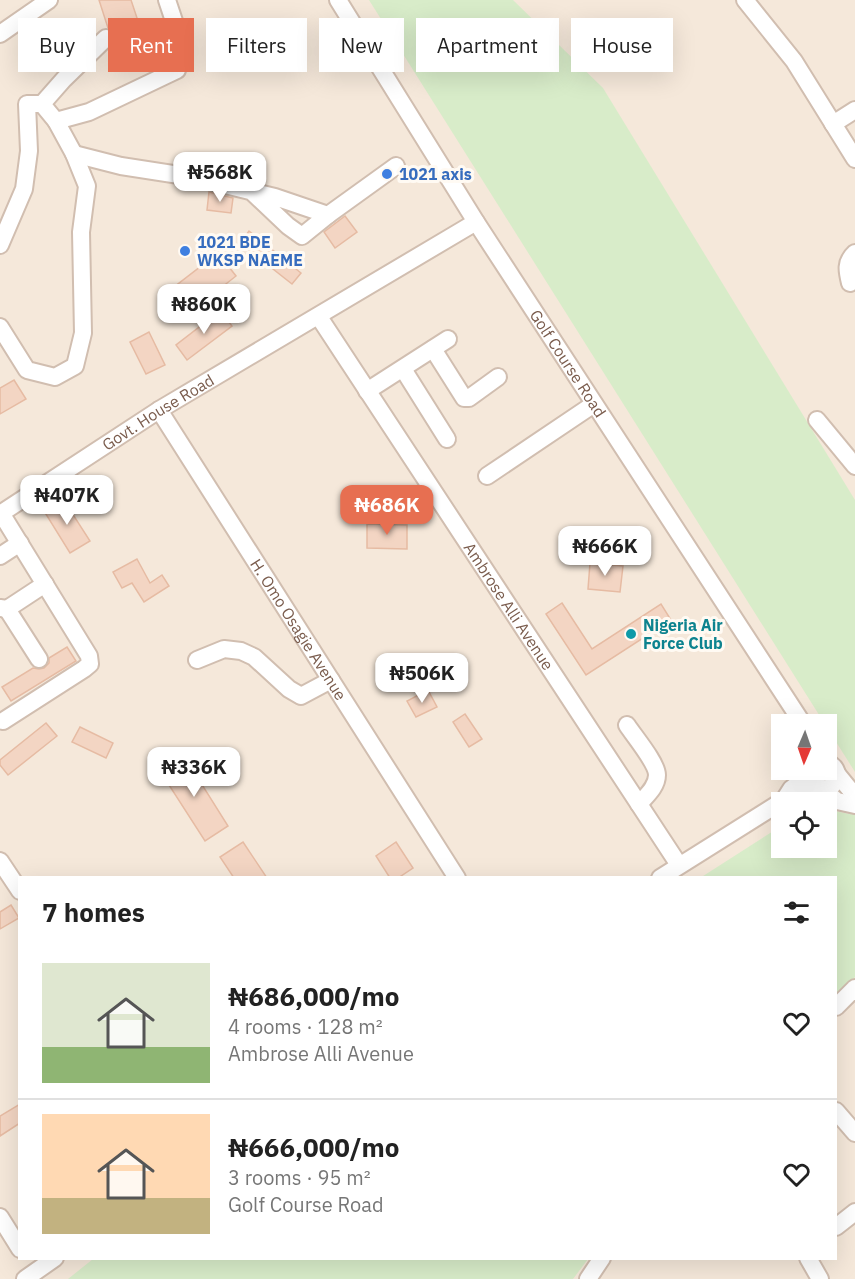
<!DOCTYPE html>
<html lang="en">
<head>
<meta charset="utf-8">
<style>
  body { margin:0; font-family:"IBM Plex Sans",sans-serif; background:#f6f6f6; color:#222; height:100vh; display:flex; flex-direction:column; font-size:22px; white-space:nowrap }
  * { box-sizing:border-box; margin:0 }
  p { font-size:20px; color:#767676 }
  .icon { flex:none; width:33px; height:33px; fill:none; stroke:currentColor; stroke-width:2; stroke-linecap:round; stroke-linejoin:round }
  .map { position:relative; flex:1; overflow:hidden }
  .drawer { position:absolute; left:18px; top:876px; width:819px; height:384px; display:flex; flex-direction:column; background:#fff; border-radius:0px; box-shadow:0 6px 24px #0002 }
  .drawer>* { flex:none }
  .top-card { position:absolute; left:18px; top:18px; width:819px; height:54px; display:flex; gap:12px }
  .needle { width:39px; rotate:182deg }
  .buttons { position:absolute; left:771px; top:714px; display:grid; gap:12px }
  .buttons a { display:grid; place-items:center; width:66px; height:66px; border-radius:0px; background:#fff; box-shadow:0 6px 24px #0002; font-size:30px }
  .price { position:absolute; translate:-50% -51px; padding:0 14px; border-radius:12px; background:#fff; color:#222; font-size:20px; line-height:39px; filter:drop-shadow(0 2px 3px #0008) }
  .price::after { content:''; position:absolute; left:50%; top:36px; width:18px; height:14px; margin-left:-9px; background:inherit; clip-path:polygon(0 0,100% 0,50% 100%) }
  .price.active { background:#e76f51; color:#fff }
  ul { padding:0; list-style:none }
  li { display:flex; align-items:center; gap:18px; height:150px; padding:0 24px }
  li+li { border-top:2px solid #e0e0e0 }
  li span { display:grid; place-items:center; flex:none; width:168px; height:120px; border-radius:0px; color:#555 }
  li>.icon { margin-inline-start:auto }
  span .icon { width:72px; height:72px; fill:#fffc; stroke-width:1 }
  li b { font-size:26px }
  h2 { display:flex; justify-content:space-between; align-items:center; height:72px; padding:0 24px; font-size:26px }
  .tag { padding:0 21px; border-radius:0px; background:#fff; box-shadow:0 6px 24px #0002; font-size:21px; line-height:54px }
  .tag.active { background:#e76f51; color:#fff }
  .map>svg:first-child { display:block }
  .residential { fill:#f5e8da; fill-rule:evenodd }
  .green { fill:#d8ecc9 }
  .building { fill:#f3d5c3; stroke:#e6bba3; stroke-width:1.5 }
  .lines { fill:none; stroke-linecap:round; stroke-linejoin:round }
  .minor-casing { stroke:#d1beb0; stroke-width:20 }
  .minor { stroke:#fff; stroke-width:16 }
  .shop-dot { fill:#3f7fe0; stroke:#fffaf3; stroke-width:2 }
  .culture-dot { fill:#0f9aa8; stroke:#fffaf3; stroke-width:2 }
  .labels { text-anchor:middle; stroke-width:6; stroke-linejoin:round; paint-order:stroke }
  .shop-label { font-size:16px; font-weight:bold; fill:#366cbe; stroke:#fffaf3; text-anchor:start }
  .street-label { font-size:16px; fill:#7a5c4d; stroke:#fffaf3 }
  .culture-label { font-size:16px; font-weight:bold; fill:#0d838f; stroke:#fffaf3; text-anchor:start }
</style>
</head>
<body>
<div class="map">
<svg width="855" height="1279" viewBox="0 0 855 1279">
  <rect width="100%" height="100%" fill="#fdf6ec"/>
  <path class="residential" d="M0,0H855V1279H0ZM782,724H826V770H782ZM782,802H826V848H782ZM20,878H836V1258H20Z"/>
  <g class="green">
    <polygon points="369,0 513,0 603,88 855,500 855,772"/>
    <polygon points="827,809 849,814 855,809 855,977 836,997 836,878 700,878 781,826 782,848 826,848"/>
    <polygon points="93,1259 93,1258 588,1259 573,1279 68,1279"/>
  </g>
  <g class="building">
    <polygon points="99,0 131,0 146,45 116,55 113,46 116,40 116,35 113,30 108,28"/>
    <polygon points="209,192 233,198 231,213 207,210"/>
    <polygon points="345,216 357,232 335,248 324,232"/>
    <polygon points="249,231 301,273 292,284 240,243"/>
    <polygon points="218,253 236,276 183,318 165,294"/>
    <polygon points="220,311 232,326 187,360 176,345"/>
    <polygon points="149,332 165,365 146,374 130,342"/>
    <polygon points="14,380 26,399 0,414 0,388"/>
    <polygon points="63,499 90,541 70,553 44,511"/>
    <polygon points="367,524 407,525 407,549 367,548"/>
    <polygon points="137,559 150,583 162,575 169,586 144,602 132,583 122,588 113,572"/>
    <polygon points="590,563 623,566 620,592 588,589"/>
    <polygon points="562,603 592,649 661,604 671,620 586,675 546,614"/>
    <polygon points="67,647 76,661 11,701 2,687 33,668 39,669 44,668 49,663 49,658"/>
    <polygon points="428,690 437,707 416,717 407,701"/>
    <polygon points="465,714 482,739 469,747 453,722"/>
    <polygon points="46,723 57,736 8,775 0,765 0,760"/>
    <polygon points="80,727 113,743 106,758 72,742"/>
    <polygon points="184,756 228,826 205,841 160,771"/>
    <polygon points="243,842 267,878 234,878 220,857"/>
    <polygon points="396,842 413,868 398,878 390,878 376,856"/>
    <polygon points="11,905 19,918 0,929 0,912"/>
    <polygon points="20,1104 20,1123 0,1136 0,1116"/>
  </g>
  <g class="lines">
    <defs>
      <g id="minor">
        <path id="s1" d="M338,0L476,222L803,724"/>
        <polyline points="745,0 794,61 855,159"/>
        <polyline points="0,34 49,0"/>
        <polyline points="106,38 64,79 42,104 56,121 89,112 177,70 183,48 167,0"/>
        <polyline points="833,124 855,110"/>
        <polyline points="74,154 121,166 192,177 275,197 328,215 302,236 288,226 251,191"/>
        <polyline points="328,215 396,166"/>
        <polyline points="0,245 24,189 29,151 27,104 42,104"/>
        <path d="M850,283C847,271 845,262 855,253"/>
        <path id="s2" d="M319,317L679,865"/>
        <polyline points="0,327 27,370 55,377 75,366 83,333 81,232 87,186 74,154 56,121"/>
        <polyline points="433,349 464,398 469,398 498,377"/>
        <polyline points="403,369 447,439"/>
        <polyline points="367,391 448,339"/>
        <path id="s3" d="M159,410L457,878"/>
        <polyline points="817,420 855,466"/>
        <polyline points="487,476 594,404"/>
        <polyline points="1,513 89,656 90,664 84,669 3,721"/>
        <path id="s4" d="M0,514L159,410L476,222"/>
        <polyline points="0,556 20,543"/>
        <polyline points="0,608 7,609 45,584"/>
        <polyline points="7,609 39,659"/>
        <polyline points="197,660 224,649 241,651 254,657 289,689 301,696 331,680"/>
        <path d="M627,725C634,736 657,763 657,775C657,787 646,796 639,804"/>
        <path d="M812,770V781C830,802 850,771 826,762"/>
        <polyline points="838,775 851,791 855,800"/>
        <polyline points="821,788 837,801 855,805"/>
        <polyline points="784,800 791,789 811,774"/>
        <polyline points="0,861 20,891"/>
        <polyline points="660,878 784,800 798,798 816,786"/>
        <polyline points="836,1007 855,988"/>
        <polyline points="836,1111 855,1133"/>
        <polyline points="0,1217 20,1249"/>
        <polyline points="836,1227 855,1212"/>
        <polyline points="808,1258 820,1279"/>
        <polyline points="25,1279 55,1258"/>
        <polyline points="588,1279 602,1258"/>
      </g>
    </defs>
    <use href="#minor" class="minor-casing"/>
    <use href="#minor" class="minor"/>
  </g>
  <g class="shop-dot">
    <circle cx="387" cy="174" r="6"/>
    <circle cx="185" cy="251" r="6"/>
  </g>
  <circle class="culture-dot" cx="631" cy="634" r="6"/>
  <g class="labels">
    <g class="shop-label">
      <text x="399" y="180">1021 axis</text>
      <text x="197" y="248">1021 BDE<tspan x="197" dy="18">WKSP NAEME</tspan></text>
    </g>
    <g class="street-label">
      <text dy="6" stroke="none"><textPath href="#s1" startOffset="430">Golf Course Road</textPath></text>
      <text dy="6" stroke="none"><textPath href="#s4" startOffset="188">Govt. House Road</textPath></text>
      <text dy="6" stroke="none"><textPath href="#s2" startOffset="346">Ambrose Alli Avenue</textPath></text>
      <text dy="6" stroke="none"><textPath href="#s3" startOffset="260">H. Omo Osagie Avenue</textPath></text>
    </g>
    <g class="culture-label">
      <text x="643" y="631">Nigeria Air<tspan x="643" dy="18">Force Club</tspan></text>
    </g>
  </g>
</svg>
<div class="buttons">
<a><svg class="needle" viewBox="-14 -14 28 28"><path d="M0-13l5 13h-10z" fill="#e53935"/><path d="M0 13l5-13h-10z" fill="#767676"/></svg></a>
<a><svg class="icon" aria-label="locate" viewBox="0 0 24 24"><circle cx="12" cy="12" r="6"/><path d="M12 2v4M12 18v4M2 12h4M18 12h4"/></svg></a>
</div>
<b class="price" style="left:220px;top:203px">₦568K</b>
<b class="price" style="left:204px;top:335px">₦860K</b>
<b class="price" style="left:67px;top:526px">₦407K</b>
<b class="price active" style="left:387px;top:536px">₦686K</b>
<b class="price" style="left:605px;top:577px">₦666K</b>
<b class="price" style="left:422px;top:704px">₦506K</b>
<b class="price" style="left:194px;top:798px">₦336K</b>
<div class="top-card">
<a class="tag">Buy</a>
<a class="tag active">Rent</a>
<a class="tag">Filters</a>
<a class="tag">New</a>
<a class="tag">Apartment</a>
<a class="tag">House</a>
</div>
<section class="drawer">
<h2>7 homes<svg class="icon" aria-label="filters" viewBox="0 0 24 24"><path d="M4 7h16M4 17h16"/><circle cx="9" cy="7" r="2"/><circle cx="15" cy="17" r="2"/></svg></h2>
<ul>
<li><span style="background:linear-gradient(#dfe7d0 70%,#8fb573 0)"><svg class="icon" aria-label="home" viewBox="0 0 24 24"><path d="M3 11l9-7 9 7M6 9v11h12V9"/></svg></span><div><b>₦686,000/mo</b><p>4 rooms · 128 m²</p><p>Ambrose Alli Avenue</p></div><svg class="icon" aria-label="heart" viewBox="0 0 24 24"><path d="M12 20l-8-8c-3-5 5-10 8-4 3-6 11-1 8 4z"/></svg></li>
<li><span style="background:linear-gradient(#ffd9b3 70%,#c2b280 0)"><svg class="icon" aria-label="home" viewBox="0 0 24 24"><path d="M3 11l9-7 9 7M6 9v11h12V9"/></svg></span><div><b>₦666,000/mo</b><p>3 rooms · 95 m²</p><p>Golf Course Road</p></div><svg class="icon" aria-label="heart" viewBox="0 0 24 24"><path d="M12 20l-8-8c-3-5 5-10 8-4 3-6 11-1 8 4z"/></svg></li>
</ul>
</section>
</div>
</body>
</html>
